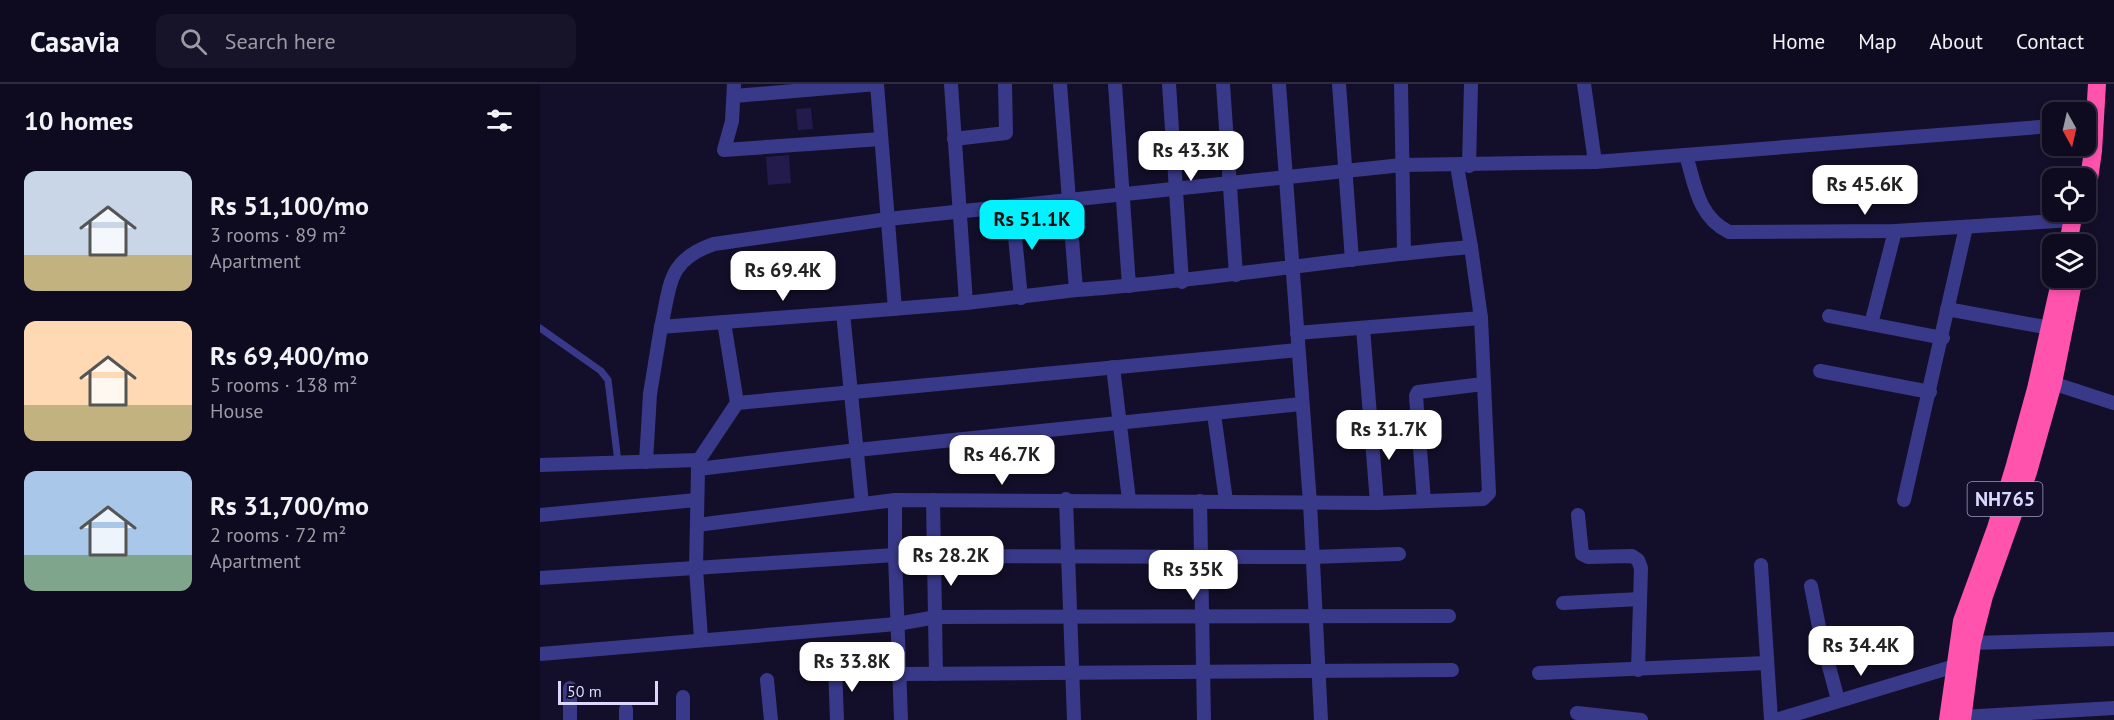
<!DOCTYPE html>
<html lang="en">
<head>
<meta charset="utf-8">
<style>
  body { margin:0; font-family:"PT Sans",sans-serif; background:#171429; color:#f1f3f6; height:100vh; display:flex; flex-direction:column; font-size:22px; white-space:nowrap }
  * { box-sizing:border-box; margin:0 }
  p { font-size:20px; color:#9b9ba5 }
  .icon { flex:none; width:33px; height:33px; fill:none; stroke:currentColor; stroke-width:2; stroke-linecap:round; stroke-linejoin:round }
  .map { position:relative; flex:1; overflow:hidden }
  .drawer { display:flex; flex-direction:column; background:#0e0b20; width:540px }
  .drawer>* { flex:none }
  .needle { width:39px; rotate:172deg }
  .fabs { position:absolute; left:1502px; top:18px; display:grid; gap:12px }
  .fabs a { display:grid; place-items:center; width:54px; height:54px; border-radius:12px; background:#0e0b20; box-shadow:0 3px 9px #0003,0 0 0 2px #2e2b3e; font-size:30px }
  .scale { position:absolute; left:18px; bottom:15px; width:100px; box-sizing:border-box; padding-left:6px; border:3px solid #dbd8ff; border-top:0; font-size:16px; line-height:21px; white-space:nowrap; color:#dbd8ff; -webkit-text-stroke:4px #130f2a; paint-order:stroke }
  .price { position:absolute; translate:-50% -51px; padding:0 14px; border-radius:12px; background:#fff; color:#222; font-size:20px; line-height:39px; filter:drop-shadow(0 2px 3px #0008) }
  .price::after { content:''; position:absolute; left:50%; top:36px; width:18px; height:14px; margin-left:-9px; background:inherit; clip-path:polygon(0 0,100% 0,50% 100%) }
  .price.selected { background:#04f2ff; color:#111 }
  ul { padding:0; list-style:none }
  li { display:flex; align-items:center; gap:18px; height:150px; padding:0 24px }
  li span { display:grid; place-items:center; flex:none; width:168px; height:120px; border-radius:12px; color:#555 }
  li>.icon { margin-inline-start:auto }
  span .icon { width:72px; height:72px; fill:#fffc; stroke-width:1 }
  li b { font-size:26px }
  h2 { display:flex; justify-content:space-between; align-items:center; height:72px; padding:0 24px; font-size:26px }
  header { display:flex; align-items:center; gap:36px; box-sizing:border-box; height:84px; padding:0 30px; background:#0e0b20; border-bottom:2px solid #2e2b3e }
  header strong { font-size:28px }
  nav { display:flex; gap:33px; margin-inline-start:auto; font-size:21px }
  .search { width:420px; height:54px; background:#171429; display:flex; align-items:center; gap:15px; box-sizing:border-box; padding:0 21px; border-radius:12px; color:#9b9ba5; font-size:22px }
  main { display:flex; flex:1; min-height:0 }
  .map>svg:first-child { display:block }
  .building { fill:#221b4b }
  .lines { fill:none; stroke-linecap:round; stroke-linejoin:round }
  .lane { stroke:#39398a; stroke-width:7 }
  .street { stroke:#39398a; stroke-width:14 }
  .highway { stroke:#ff53ae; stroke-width:18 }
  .labels { text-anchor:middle; stroke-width:6; stroke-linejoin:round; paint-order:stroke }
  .shield { fill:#130f2a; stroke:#9f9cbf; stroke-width:1.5 }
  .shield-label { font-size:20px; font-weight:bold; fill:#dbd8ff }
</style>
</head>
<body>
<header>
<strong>Casavia</strong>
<div class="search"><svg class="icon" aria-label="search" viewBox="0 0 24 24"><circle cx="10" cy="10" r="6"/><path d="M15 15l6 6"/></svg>Search here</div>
<nav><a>Home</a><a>Map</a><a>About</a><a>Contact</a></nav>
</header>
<main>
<section class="drawer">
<h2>10 homes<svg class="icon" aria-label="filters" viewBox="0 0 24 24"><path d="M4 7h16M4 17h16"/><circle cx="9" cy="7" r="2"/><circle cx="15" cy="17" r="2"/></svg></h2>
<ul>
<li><span style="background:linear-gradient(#c9d6e8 70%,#c2b280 0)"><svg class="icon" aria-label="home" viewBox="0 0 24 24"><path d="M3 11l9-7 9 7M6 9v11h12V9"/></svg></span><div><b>Rs 51,100/mo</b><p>3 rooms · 89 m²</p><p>Apartment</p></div></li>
<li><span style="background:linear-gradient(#ffd9b3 70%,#c2b280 0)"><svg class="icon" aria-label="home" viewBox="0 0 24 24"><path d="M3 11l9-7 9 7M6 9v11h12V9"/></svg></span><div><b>Rs 69,400/mo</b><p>5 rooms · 138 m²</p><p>House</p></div></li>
<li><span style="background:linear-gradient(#a9c7e8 70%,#7fa58c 0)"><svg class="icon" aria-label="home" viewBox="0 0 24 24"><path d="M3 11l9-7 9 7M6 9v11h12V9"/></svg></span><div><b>Rs 31,700/mo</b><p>2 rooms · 72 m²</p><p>Apartment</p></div></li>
</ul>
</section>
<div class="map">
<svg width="1574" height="636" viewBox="0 0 1574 636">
  <rect width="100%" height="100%" fill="#130f2a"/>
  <g class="building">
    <polygon points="271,24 273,45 258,46 256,25"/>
    <polygon points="249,71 251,99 228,101 226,73"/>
  </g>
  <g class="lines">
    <polyline class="lane" points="0,244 61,287 68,296 78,378"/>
    <g class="street">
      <polyline points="194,0 192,37 184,66 341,55"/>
      <polyline points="411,0 426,219"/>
      <path d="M520,0L536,206C668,197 799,174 931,163L917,82"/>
      <polyline points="575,0 589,202"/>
      <polyline points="629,0 642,198"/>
      <polyline points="683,0 696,191"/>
      <polyline points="739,0 770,419 781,636"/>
      <polyline points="799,0 812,176"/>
      <polyline points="861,0 864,169"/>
      <polyline points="1044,0 1055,78"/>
      <polyline points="194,12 337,0 355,225"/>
      <polyline points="414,55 466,49 465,0"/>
      <path d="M1146,71C1155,101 1158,133 1189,148L1355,147L1533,136"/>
      <polyline points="929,82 931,0"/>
      <polyline points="472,122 481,214"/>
      <polyline points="1407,225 1510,244"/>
      <polyline points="1289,232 1403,254"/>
      <polyline points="184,238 303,229"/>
      <polyline points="1331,240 1355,147"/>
      <polyline points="757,249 941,234"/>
      <polyline points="573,283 589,416"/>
      <polyline points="1280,287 1390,308"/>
      <polyline points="1506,297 1574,319"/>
      <polyline points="197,319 758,266"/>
      <polyline points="674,330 686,417"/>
      <polyline points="106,378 110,310 121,243"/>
      <polyline points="0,381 159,376"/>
      <polyline points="158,385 317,366 761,320"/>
      <polyline points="526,415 534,636"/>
      <polyline points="393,416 396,590"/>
      <polyline points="1364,416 1426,143"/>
      <polyline points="660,417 664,636"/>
      <polyline points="884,417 876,312 878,308 943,300"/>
      <polyline points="837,419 943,415 949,409 941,234 931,163"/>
      <polyline points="322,420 303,229 426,219 536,206"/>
      <polyline points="0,431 156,416"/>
      <polyline points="1038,431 1042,470 1048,473 1092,472 1098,476 1101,484 1098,586"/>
      <polyline points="157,441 355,416 837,419 823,244"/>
      <polyline points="355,471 355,416"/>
      <polyline points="394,472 772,473 859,470"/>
      <polyline points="1221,481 1231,636"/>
      <polyline points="0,494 355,471 361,636"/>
      <polyline points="1271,502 1281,553 1298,616"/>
      <polyline points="1023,519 1100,515"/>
      <path d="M161,554L156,485L158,385L159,376L197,319L184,238L121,243C131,200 127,176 174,160L348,135L862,81L1055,78L1512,42"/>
      <polyline points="1432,559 1574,555"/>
      <polyline points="0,570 357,540 396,533 909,532"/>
      <polyline points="295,583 297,636"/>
      <polyline points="999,589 1226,579"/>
      <polyline points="361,590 912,586"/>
      <polyline points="227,596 231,636"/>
      <polyline points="30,604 30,636"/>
      <polyline points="143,613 143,636"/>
      <polyline points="86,625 86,636"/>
      <polyline points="1037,629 1101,636"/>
      <polyline points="1422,633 1574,624"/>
      <polyline points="1236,636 1415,582"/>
    </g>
    <g class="highway">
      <polyline points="1545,123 1553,67 1557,0"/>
      <polyline points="1528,160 1534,128"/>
      <polyline points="1408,636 1422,537 1456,444 1475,381 1496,305 1521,194"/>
      <polyline points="1422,636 1432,559 1444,512 1488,388 1513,299 1534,194"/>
    </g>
  </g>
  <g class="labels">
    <rect class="shield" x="1427.5" y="398" width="75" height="34" rx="4.5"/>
    <g class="shield-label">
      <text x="1465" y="422">NH765</text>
    </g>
  </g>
</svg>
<div class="fabs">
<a><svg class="needle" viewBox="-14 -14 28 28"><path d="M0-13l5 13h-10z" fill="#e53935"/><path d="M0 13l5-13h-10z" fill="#9b9ba5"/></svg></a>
<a><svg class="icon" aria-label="locate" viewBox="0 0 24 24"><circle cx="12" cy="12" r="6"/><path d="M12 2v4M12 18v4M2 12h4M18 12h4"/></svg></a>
<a><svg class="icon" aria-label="layers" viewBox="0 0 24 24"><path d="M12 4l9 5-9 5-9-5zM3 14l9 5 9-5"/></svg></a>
</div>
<div class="scale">50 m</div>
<b class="price" style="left:651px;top:98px">Rs 43.3K</b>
<b class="price" style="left:1325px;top:132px">Rs 45.6K</b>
<b class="price selected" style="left:492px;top:167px">Rs 51.1K</b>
<b class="price" style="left:243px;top:218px">Rs 69.4K</b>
<b class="price" style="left:849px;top:377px">Rs 31.7K</b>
<b class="price" style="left:462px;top:402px">Rs 46.7K</b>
<b class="price" style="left:411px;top:503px">Rs 28.2K</b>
<b class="price" style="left:653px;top:517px">Rs 35K</b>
<b class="price" style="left:1321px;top:593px">Rs 34.4K</b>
<b class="price" style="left:312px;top:609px">Rs 33.8K</b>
</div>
</main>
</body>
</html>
